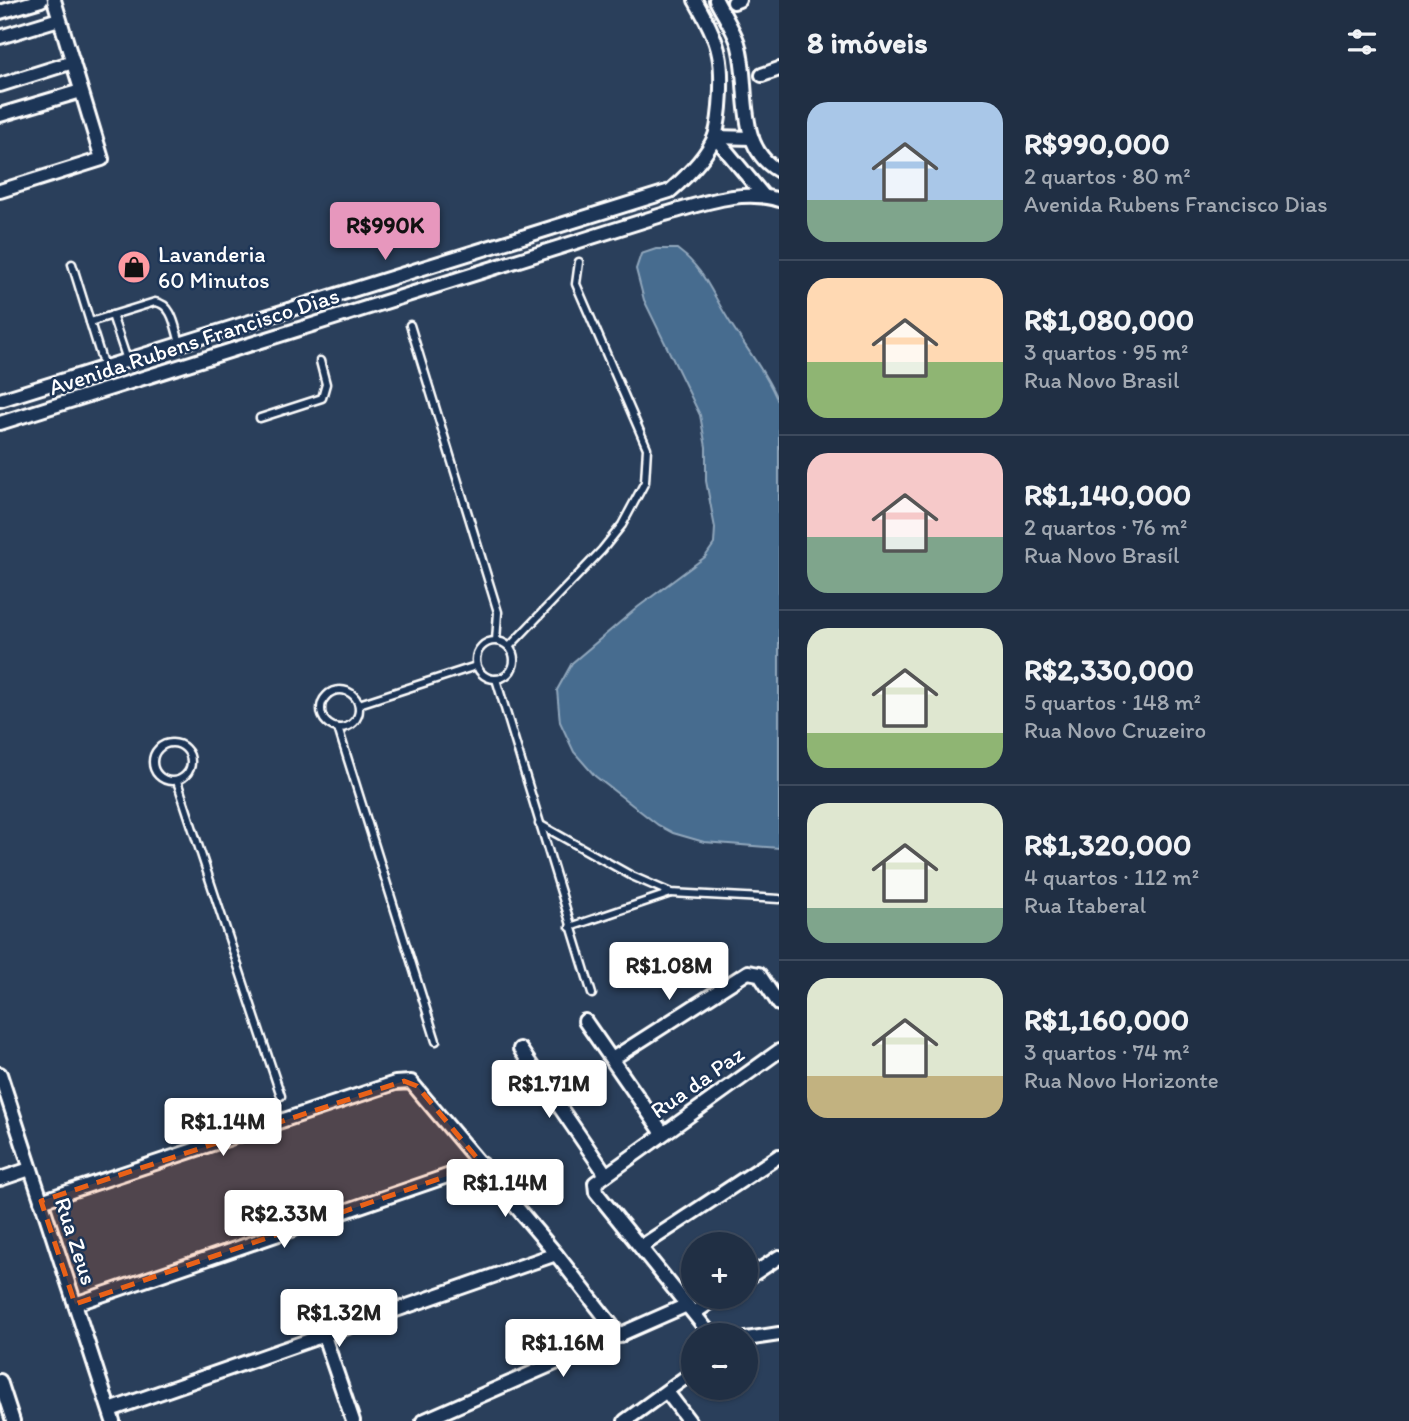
<!DOCTYPE html>
<html lang="pt">
<head>
<meta charset="utf-8">
<style>
  body { margin:0; font-family:Itim,sans-serif; background:#2d3b4f; color:#f1f3f6; height:100vh; display:flex; flex-direction:column; font-size:26px; white-space:nowrap }
  * { box-sizing:border-box; margin:0 }
  p { font-size:23px; color:#a2a9b2 }
  .icon { flex:none; width:38px; height:38px; fill:none; stroke:currentColor; stroke-width:2; stroke-linecap:round; stroke-linejoin:round }
  .map { position:relative; flex:1; overflow:hidden }
  .sheet { display:flex; flex-direction:column; background:#202f44; width:630px }
  .sheet>* { flex:none }
  .buttons { position:absolute; left:681px; top:1232px; display:grid; gap:14px }
  .buttons a { display:grid; place-items:center; width:77px; height:77px; border-radius:50%; background:#202f44; box-shadow:0 2px 5px #0004,0 0 0 2px #3d4a5d; font-size:35px }
  .price { position:absolute; translate:-50% -60px; padding:0 16px; border-radius:7px; background:#fff; color:#222; font-size:23px; line-height:46px; filter:drop-shadow(0 2px 4px #0008) }
  .price::after { content:''; position:absolute; left:50%; top:42px; width:21px; height:16px; margin-left:-10px; background:inherit; clip-path:polygon(0 0,100% 0,50% 100%) }
  .price.active { background:#e797bd; color:#111 }
  ul { padding:0; list-style:none }
  li { display:flex; align-items:center; gap:21px; height:175px; padding:0 28px }
  li+li { border-top:2px solid #3d4a5d }
  li span { display:grid; place-items:center; flex:none; width:196px; height:140px; border-radius:21px; color:#555 }
  li>.icon { margin-inline-start:auto }
  span .icon { width:84px; height:84px; fill:#fffc; stroke-width:1 }
  li b { font-size:30px }
  h2 { display:flex; justify-content:space-between; align-items:center; height:84px; padding:0 28px; font-size:30px }
  main { display:flex; flex:1; min-height:0 }
  .map>svg:first-child { display:block }
  .water { fill:#476c8f; stroke:#91a7bc; stroke-width:2 }
  .lines { fill:none; stroke-linecap:round; stroke-linejoin:round }
  .service-casing { stroke:#fff; stroke-width:11 }
  .minor-casing { stroke:#fff; stroke-width:18 }
  .service { stroke:#1d3557; stroke-width:6 }
  .minor { stroke:#1d3557; stroke-width:12 }
  .marked { fill:#e96118; fill-opacity:0.2; stroke:#e96118; stroke-width:5; stroke-dasharray:14 9; stroke-linejoin:round }
  .labels { text-anchor:middle; stroke-width:5; stroke-linejoin:round; paint-order:stroke }
  .poi-label { font-size:23px; fill:#fff; stroke:#1d3557; text-anchor:start }
  .street-label { font-size:23px; fill:#fff; stroke:#1d3557 }
</style>
</head>
<body>
<main>
<div class="map">
<svg width="779" height="1421" viewBox="0 0 779 1421">
  <rect width="100%" height="100%" fill="#2a3f5b"/>
  <filter id="ink" filterUnits="userSpaceOnUse"><feTurbulence type="fractalNoise" baseFrequency=".0143" numOctaves="2"/><feDisplacementMap in="SourceGraphic" scale="14" xChannelSelector="R" yChannelSelector="G"/><feConvolveMatrix kernelMatrix="1 2 1 2 8 2 1 2 1" color-interpolation-filters="sRGB"/></filter>
  <g filter="url(#ink)">
    <path class="water" d="M656,249H677C702,267 710,289 725,314C743,345 766,371 779,404V848L704,842L673,833L658,825L595,776L574,752L560,722L557,690L572,663L638,607L705,557L714,544L715,528L706,481V447L700,415L644,300L636,269L641,254Z"/>
    <g class="lines">
      <defs>
        <g id="service">
          <polyline points="72,264 104,367"/>
          <polyline points="112,315 127,360"/>
          <path d="M90,322L155,302C173,304 175,328 180,343"/>
          <polyline points="410,325 498,612 496,641"/>
          <polyline points="260,418 322,398 326,384 320,361"/>
          <circle cx="495" cy="660" r="19"/>
          <polyline points="509,647 602,550 622,525 645,482 647,448 576,284 579,262"/>
          <polyline points="496,679 592,994"/>
          <circle cx="340" cy="709" r="19"/>
          <polyline points="359,704 476,666"/>
          <polyline points="338,728 436,1041"/>
          <circle cx="172" cy="762" r="19"/>
          <polyline points="177,781 281,1096"/>
          <polyline points="539,824 632,876 671,893 779,899"/>
          <polyline points="570,927 671,893"/>
        </g>
        <g id="minor">
          <path d="M716,0C723,14 733,29 738,43C751,86 734,146 779,171"/>
          <polyline points="734,2 739,0"/>
          <polyline points="0,12 41,0"/>
          <polyline points="0,37 59,19"/>
          <polyline points="762,75 779,69"/>
          <polyline points="0,85 73,62"/>
          <polyline points="0,115 81,91"/>
          <polyline points="715,137 763,195"/>
          <polyline points="715,137 752,138"/>
          <polyline points="0,191 102,159 54,0"/>
          <path d="M0,400L670,191C686,177 707,157 715,136C721,117 723,74 719,55C716,37 704,16 695,0"/>
          <path d="M0,423L665,214C702,204 742,188 779,200"/>
          <polyline points="585,1021 662,1132"/>
          <polyline points="520,1049 605,1173"/>
          <polyline points="612,1059 748,972 759,974 779,1004"/>
          <polyline points="0,1074 113,1421"/>
          <polyline points="0,1179 30,1169"/>
          <polyline points="41,1201 395,1083 411,1082 556,1254 620,1336"/>
          <polyline points="642,1246 779,1156"/>
          <polyline points="746,1279 779,1257"/>
          <polyline points="75,1304 482,1164"/>
          <polyline points="694,1313 718,1297"/>
          <polyline points="711,1335 596,1192 595,1183 779,1051"/>
          <polyline points="324,1336 353,1421"/>
          <polyline points="746,1339 779,1334"/>
          <polyline points="0,1381 13,1421"/>
          <polyline points="667,1392 689,1421"/>
          <polyline points="110,1410 556,1254"/>
          <polyline points="423,1421 687,1305"/>
          <polyline points="625,1421 693,1372"/>
        </g>
      </defs>
      <use href="#service" class="service-casing"/>
      <use href="#minor" class="minor-casing"/>
      <use href="#service" class="service"/>
      <use href="#minor" class="minor"/>
    </g>
  </g>
  <path class="marked" d="M404,1081L417,1086L482,1164L75,1304L41,1201Z"/>
  <defs>
    <symbol id="shop-disc" viewBox="-11 -11 22 22"><circle r="9.5" fill="#ff9aa2" stroke="#1d3557"/><path d="M-5-2.5h2.3a2.7 3.5 0 0 1 5.4 0H5L5.5 6h-11ZM-1.5-2.5h3a1.5 2.3 0 0 0-3 0Z" fill="#111"/></symbol>
  </defs>
  <g fill-rule="evenodd">
    <use href="#shop-disc" x="115" y="248" width="38" height="38"/>
  </g>
  <g class="labels">
    <g class="poi-label">
      <text x="158" y="262">Lavanderia<tspan x="158" dy="26">60 Minutos</tspan></text>
    </g>
    <g class="street-label">
      <text transform="translate(194 341) rotate(-18)" y="8">Avenida Rubens Francisco Dias</text>
      <text transform="translate(697 1082) rotate(-35)" y="8">Rua da Paz</text>
      <text transform="translate(76 1241) rotate(72)" y="8">Rua Zeus</text>
    </g>
  </g>
</svg>
<div class="buttons">
<a>+</a>
<a>−</a>
</div>
<b class="price active" style="left:385px;top:262px">R$990K</b>
<b class="price" style="left:669px;top:1002px">R$1.08M</b>
<b class="price" style="left:549px;top:1120px">R$1.71M</b>
<b class="price" style="left:223px;top:1158px">R$1.14M</b>
<b class="price" style="left:505px;top:1219px">R$1.14M</b>
<b class="price" style="left:284px;top:1250px">R$2.33M</b>
<b class="price" style="left:339px;top:1349px">R$1.32M</b>
<b class="price" style="left:563px;top:1379px">R$1.16M</b>
</div>
<section class="sheet">
<h2>8 imóveis<svg class="icon" aria-label="filters" viewBox="0 0 24 24"><path d="M4 7h16M4 17h16"/><circle cx="9" cy="7" r="2"/><circle cx="15" cy="17" r="2"/></svg></h2>
<ul>
<li><span style="background:linear-gradient(#a9c7e8 70%,#7fa58c 0)"><svg class="icon" aria-label="home" viewBox="0 0 24 24"><path d="M3 11l9-7 9 7M6 9v11h12V9"/></svg></span><div><b>R$990,000</b><p>2 quartos · 80 m²</p><p>Avenida Rubens Francisco Dias</p></div></li>
<li><span style="background:linear-gradient(#ffd9b3 60%,#8fb573 0)"><svg class="icon" aria-label="home" viewBox="0 0 24 24"><path d="M3 11l9-7 9 7M6 9v11h12V9"/></svg></span><div><b>R$1,080,000</b><p>3 quartos · 95 m²</p><p>Rua Novo Brasil</p></div></li>
<li><span style="background:linear-gradient(#f6c9c9 60%,#7fa58c 0)"><svg class="icon" aria-label="home" viewBox="0 0 24 24"><path d="M3 11l9-7 9 7M6 9v11h12V9"/></svg></span><div><b>R$1,140,000</b><p>2 quartos · 76 m²</p><p>Rua Novo Brasíl</p></div></li>
<li><span style="background:linear-gradient(#dfe7d0 75%,#8fb573 0)"><svg class="icon" aria-label="home" viewBox="0 0 24 24"><path d="M3 11l9-7 9 7M6 9v11h12V9"/></svg></span><div><b>R$2,330,000</b><p>5 quartos · 148 m²</p><p>Rua Novo Cruzeiro</p></div></li>
<li><span style="background:linear-gradient(#dfe7d0 75%,#7fa58c 0)"><svg class="icon" aria-label="home" viewBox="0 0 24 24"><path d="M3 11l9-7 9 7M6 9v11h12V9"/></svg></span><div><b>R$1,320,000</b><p>4 quartos · 112 m²</p><p>Rua Itaberal</p></div></li>
<li><span style="background:linear-gradient(#dfe7d0 70%,#c2b280 0)"><svg class="icon" aria-label="home" viewBox="0 0 24 24"><path d="M3 11l9-7 9 7M6 9v11h12V9"/></svg></span><div><b>R$1,160,000</b><p>3 quartos · 74 m²</p><p>Rua Novo Horizonte</p></div></li>
</ul>
</section>
</main>
</body>
</html>
